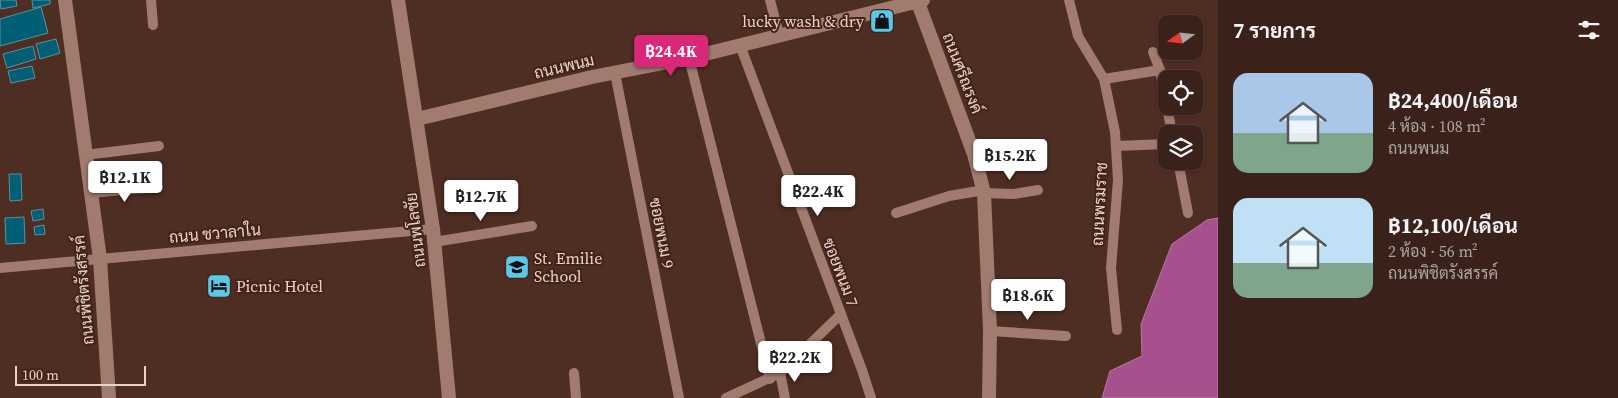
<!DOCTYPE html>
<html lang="th">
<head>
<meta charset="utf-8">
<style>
  body { margin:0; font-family:"Source Serif 4",Sarabun,serif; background:#452f27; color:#f1f3f6; height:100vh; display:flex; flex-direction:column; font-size:19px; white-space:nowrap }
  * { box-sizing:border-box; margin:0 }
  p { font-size:16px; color:#aba4a2 }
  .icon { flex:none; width:28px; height:28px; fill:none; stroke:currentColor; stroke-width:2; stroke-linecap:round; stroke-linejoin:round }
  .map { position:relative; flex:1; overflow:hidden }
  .side { display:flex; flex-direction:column; background:#3a221a; width:400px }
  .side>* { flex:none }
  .needle { width:32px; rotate:255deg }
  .controls { position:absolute; left:1158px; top:15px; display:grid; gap:10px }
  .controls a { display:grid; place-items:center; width:45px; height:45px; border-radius:10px; background:#3a221a; box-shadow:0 1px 4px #0004,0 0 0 1px #543f39; font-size:25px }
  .scale { position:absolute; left:15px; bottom:12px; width:131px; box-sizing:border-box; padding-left:5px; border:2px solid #e8d3cb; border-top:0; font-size:14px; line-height:18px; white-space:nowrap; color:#e8d3cb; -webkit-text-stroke:4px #432319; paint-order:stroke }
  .price { position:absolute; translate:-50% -42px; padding:0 11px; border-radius:5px; background:#fff; color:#222; font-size:16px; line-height:32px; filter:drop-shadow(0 1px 2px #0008) }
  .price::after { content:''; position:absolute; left:50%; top:30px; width:15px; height:11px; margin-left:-8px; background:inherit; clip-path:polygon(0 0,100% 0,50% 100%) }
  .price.current { background:#db2777; color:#fff }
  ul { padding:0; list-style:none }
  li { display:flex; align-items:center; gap:15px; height:125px; padding:0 15px }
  li span { display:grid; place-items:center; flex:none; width:140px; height:100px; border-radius:15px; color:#555 }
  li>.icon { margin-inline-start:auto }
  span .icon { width:60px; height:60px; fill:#fffc; stroke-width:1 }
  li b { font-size:21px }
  h2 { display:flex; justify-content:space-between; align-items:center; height:60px; padding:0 15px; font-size:21px }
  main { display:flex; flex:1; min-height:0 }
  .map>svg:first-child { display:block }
  .water { fill:#a6508e; stroke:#ba77a0 }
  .building { fill:#005f74; stroke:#648f9c }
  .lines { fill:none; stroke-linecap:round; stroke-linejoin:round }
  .street { stroke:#a17b6f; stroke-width:10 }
  .secondary { stroke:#a17b6f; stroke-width:14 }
  .labels { text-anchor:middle; stroke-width:4; stroke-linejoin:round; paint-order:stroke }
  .poi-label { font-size:16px; fill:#e8d3cb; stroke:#432319; text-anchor:start }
  .street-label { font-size:16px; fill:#e8d3cb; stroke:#432319 }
</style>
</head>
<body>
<main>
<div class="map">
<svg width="1218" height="398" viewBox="0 0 1218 398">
  <rect width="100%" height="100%" fill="#4e2d23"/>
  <polygon class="water" points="1218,218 1218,398 1102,398 1110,371 1142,356 1141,324 1172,244 1207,220"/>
  <g class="building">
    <polygon points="0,0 16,0 17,6 1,9"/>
    <polygon points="32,0 50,0 50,4 33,8"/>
    <polygon points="41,7 48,33 0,46 0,19"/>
    <polygon points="56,39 60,53 40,59 36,44"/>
    <polygon points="33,46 36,59 7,68 3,54"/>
    <polygon points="32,66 35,78 11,83 8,71"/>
    <polygon points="9,174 21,174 22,200 10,201"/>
    <polygon points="43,209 44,219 33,221 31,211"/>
    <polygon points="24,217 25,243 6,244 5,218"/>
    <polygon points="44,225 45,234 35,235 34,227"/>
  </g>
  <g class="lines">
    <g class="street">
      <polyline points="151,0 153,25"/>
      <polyline points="770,0 779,35"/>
      <polyline points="1069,0 1078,36 1104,79 1115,132 1118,180 1111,268 1117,330"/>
      <polyline points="740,45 862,370 871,398"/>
      <polyline points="1153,52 1160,70 1166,103"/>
      <polyline points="689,58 770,379"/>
      <polyline points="615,73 679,398"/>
      <polyline points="1104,79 1160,70"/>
      <polyline points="1167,106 1172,134"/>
      <polyline points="1116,146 1166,144"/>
      <polyline points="85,155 159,146"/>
      <polyline points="1178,161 1188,213"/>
      <polyline points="90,193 158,187"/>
      <polyline points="984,193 1014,194 1038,190"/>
      <polyline points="896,213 949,196 984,190"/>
      <polyline points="434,242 532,226"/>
      <polyline points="0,268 433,229"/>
      <polyline points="990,331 1066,336"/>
      <polyline points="574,373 576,398"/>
      <polyline points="780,373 785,398"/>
      <polyline points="726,398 780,373 841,314"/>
    </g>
    <g class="secondary">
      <polyline points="65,0 100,259 109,398"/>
      <polyline points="398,0 433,229 449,398"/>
      <polyline points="917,0 974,154 984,193 990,331 989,398"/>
      <polyline points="417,119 592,77 689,58 923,0"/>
    </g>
  </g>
  <defs>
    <symbol id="shop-square" viewBox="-11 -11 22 22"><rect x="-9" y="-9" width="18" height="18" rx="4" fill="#5bc8e7" stroke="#432319"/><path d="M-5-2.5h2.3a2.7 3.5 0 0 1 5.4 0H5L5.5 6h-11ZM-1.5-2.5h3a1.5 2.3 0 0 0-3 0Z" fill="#111"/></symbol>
    <symbol id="school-square" viewBox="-11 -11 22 22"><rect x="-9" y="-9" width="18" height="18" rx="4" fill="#5bc8e7" stroke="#432319"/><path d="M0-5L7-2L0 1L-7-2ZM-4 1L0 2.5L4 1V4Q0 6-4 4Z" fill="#111"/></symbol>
    <symbol id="hotel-square" viewBox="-11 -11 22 22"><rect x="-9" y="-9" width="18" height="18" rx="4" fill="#5bc8e7" stroke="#432319"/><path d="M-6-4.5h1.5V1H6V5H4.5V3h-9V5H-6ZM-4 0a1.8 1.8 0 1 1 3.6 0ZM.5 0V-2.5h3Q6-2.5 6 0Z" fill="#111"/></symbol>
  </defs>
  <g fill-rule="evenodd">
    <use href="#shop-square" x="868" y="7" width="28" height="28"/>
    <use href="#school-square" x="503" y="253" width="28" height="28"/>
    <use href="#hotel-square" x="205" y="272" width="28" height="28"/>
  </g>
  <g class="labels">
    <g class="poi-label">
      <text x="864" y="27" text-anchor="end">lucky wash &amp; dry</text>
      <text x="534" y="264">St. Emilie<tspan x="534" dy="18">School</tspan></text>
      <text x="236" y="292">Picnic Hotel</text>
    </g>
    <g class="street-label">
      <text transform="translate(564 66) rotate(-13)" y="6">ถนนพนม</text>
      <text transform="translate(963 73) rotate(69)" y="6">ถนนศรีณรงค์</text>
      <text transform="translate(1099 204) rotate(-87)" y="6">ถนนพรมราช</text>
      <text transform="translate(415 230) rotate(-97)" y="6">ถนนพโลชัย</text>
      <text transform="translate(215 233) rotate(-5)" y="6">ถนน ชวาลาใน</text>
      <text transform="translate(662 233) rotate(79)" y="6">ซอยพนม 9</text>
      <text transform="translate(841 272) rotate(69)" y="6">ซอยพนม 7</text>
      <text transform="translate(83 290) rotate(-95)" y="6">ถนนพิชิตรังสรรค์</text>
    </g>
  </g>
</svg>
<div class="controls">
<a><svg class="needle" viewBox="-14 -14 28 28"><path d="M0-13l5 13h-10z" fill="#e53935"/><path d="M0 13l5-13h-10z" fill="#aba4a2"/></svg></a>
<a><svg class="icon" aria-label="locate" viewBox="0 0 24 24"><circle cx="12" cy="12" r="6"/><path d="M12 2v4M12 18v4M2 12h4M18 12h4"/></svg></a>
<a><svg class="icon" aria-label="layers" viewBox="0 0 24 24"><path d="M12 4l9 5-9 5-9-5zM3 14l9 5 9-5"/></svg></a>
</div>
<div class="scale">100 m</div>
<b class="price current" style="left:671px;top:77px">฿24.4K</b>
<b class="price" style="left:1010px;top:181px">฿15.2K</b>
<b class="price" style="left:125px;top:203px">฿12.1K</b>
<b class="price" style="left:818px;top:217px">฿22.4K</b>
<b class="price" style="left:481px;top:222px">฿12.7K</b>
<b class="price" style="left:1028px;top:321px">฿18.6K</b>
<b class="price" style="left:795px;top:383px">฿22.2K</b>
</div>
<section class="side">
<h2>7 รายการ<svg class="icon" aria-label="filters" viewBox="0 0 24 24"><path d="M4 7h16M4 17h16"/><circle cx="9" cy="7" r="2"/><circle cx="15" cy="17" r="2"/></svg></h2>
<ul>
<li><span style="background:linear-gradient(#a9c7e8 60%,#7fa58c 0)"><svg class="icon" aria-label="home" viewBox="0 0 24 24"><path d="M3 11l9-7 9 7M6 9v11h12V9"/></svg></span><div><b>฿24,400/เดือน</b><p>4 ห้อง · 108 m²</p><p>ถนนพนม</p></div></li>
<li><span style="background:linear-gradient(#bfe0f5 65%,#7fa58c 0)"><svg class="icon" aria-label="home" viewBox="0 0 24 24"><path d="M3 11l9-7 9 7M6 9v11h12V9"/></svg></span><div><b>฿12,100/เดือน</b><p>2 ห้อง · 56 m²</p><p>ถนนพิชิตรังสรรค์</p></div></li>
</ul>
</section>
</main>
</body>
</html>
